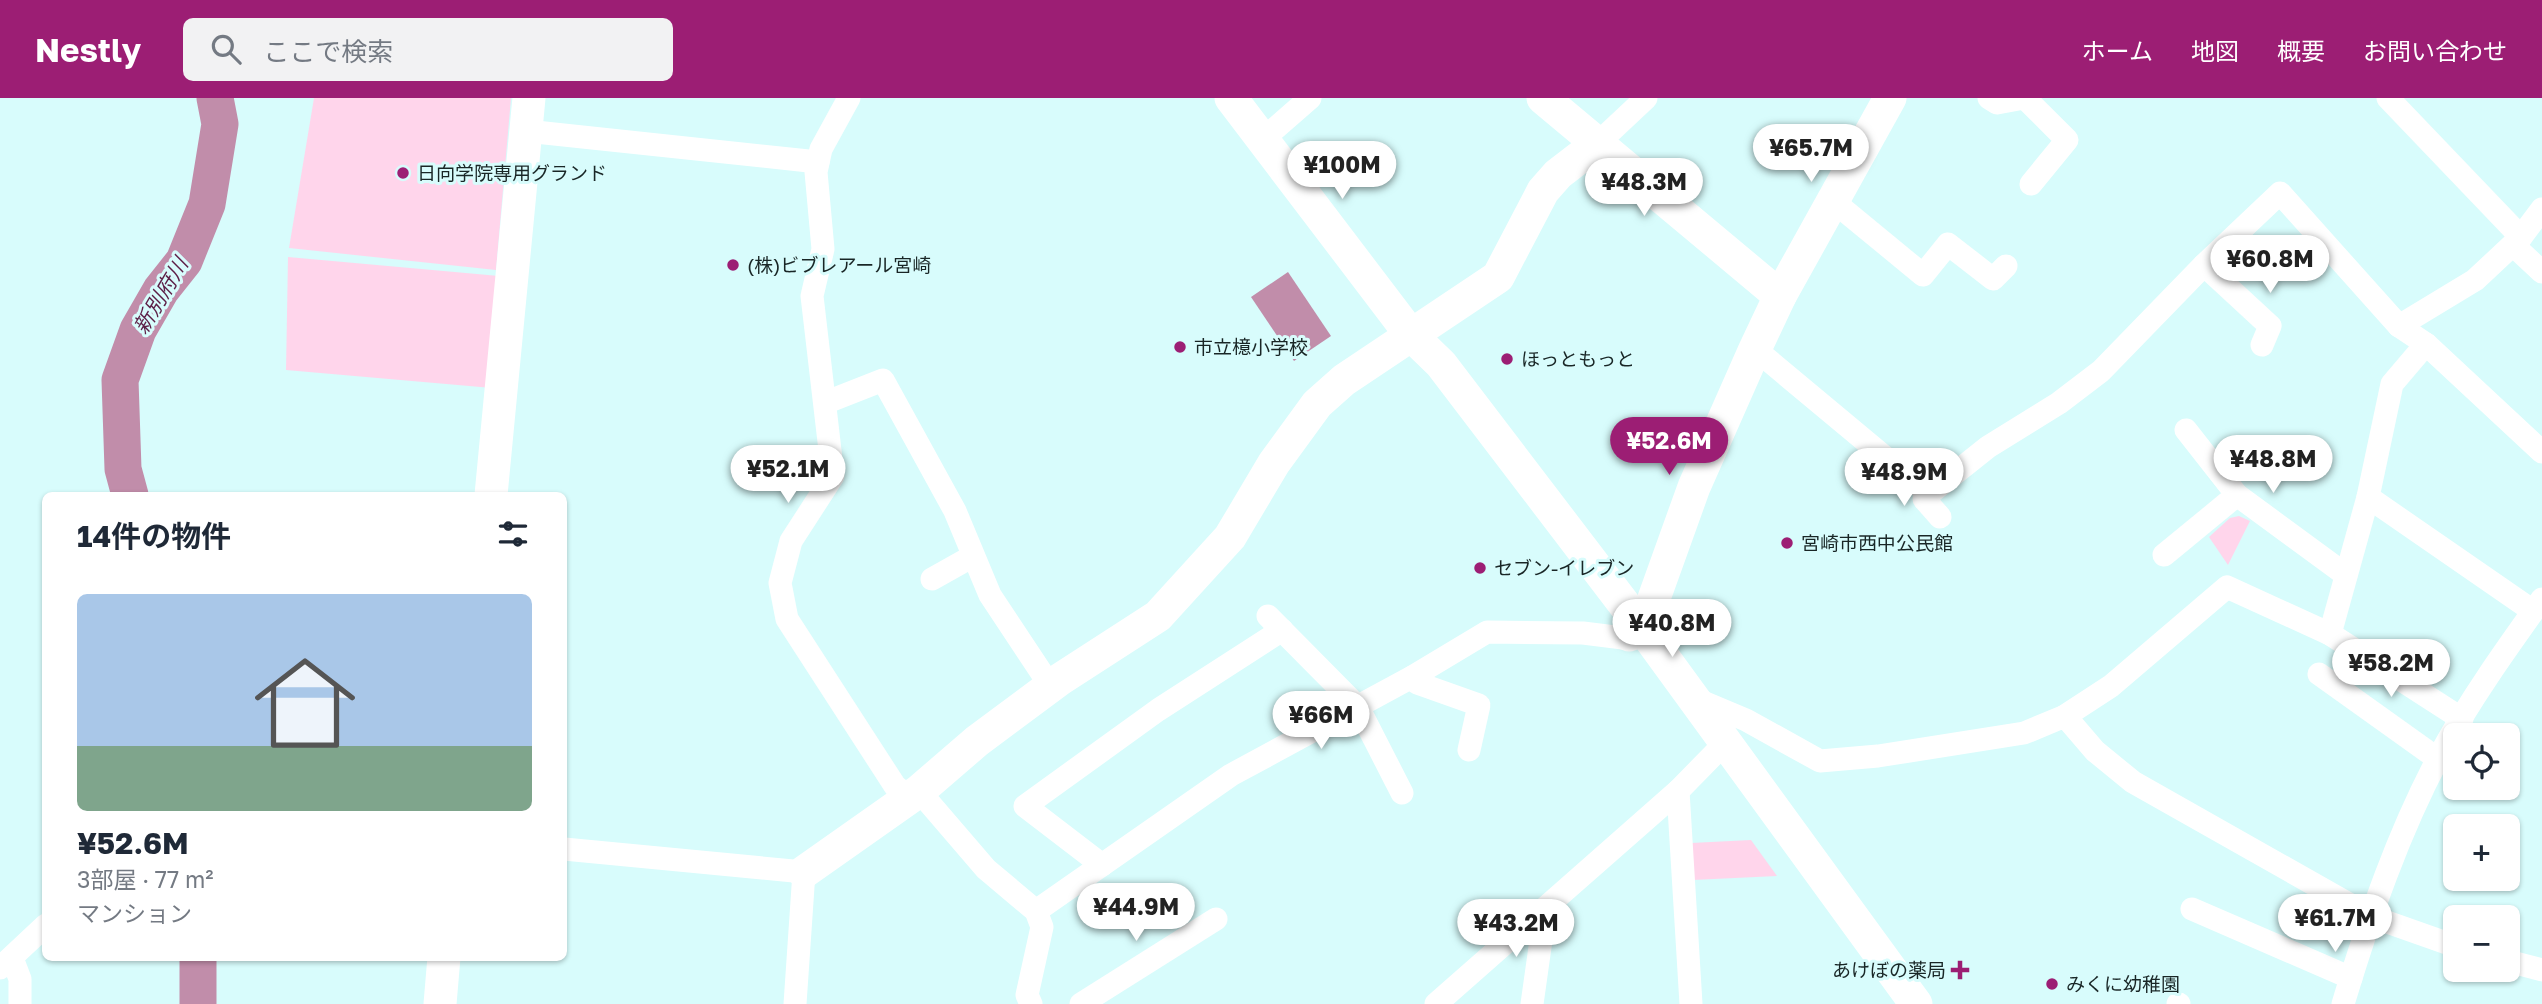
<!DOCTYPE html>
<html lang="ja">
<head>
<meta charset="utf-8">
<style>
  body { margin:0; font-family:"Golos Text","Noto Sans JP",sans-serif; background:#f2f2f3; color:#1f2937; height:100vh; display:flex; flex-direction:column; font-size:26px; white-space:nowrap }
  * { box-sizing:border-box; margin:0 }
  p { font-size:23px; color:#747a83 }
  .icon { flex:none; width:38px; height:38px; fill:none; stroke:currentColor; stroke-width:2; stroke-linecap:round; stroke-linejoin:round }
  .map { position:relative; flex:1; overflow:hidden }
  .drawer { position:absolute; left:42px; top:394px; width:525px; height:469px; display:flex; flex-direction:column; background:#fff; border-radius:10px; box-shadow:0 2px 5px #0004 }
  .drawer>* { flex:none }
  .fabs { position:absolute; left:2443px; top:625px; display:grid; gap:14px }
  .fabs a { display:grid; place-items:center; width:77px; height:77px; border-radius:10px; background:#fff; box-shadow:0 2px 5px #0004; font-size:35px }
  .price { position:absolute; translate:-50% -60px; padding:0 16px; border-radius:24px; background:#fff; color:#222; font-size:23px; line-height:46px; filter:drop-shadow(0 2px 4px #0008) }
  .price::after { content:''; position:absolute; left:50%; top:42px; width:21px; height:16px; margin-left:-10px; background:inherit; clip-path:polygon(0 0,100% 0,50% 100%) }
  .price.current { background:#9c1e74; color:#fff }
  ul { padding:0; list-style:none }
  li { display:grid; align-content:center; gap:14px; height:371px; padding:0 35px }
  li+li { border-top:2px solid #e0e1e3 }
  li span { display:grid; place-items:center; height:217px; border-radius:10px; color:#555 }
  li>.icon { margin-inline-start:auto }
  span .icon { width:126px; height:126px; fill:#fffc; stroke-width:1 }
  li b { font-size:30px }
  h2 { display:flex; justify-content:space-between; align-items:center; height:84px; padding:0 35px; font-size:30px }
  header { display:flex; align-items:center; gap:42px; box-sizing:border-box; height:98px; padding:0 35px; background:#9c1e74; color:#fff }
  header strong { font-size:33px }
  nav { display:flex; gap:38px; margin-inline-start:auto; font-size:24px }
  .search { width:490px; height:63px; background:#f2f2f3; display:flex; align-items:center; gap:18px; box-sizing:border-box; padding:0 24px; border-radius:10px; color:#747a83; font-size:26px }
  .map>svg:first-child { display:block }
  .green { fill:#ffd5eb }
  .water { fill:#c18daa }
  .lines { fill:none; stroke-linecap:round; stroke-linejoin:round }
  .river { stroke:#c18daa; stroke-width:37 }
  .street { stroke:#fff; stroke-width:23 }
  .secondary { stroke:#fff; stroke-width:33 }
  .poi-dot { fill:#9c1e74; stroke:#d8fcfc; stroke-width:2.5 }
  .labels { text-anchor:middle; stroke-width:6; stroke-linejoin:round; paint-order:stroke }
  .poi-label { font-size:19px; fill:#192626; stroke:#d8fcfc; text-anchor:start }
  .water-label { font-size:21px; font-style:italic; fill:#5c1e46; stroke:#d8fcfc }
</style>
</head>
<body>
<header>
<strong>Nestly</strong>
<div class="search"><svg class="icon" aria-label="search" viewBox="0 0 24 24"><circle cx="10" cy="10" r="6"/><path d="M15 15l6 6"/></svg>ここで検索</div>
<nav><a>ホーム</a><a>地図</a><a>概要</a><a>お問い合わせ</a></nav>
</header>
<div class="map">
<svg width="2542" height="906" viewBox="0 0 2542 906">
  <rect width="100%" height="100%" fill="#d8fcfc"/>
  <g class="green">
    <polygon points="314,0 511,0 496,172 289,150"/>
    <polygon points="288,159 499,178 492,290 286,272"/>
    <polygon points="2239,418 2250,423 2228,467 2209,439 2230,420"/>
    <polygon points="1751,742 1777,778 1693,782 1691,745"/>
  </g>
  <polygon class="water" points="1288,174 1331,238 1294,263 1251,199"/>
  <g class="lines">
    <g class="river">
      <polyline points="130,397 123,371 120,282 138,232 161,192 184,163 207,106 220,26 215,0"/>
      <polyline points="198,859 198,906"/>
    </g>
    <g class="street">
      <polyline points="849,0 821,51 816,74 823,151 812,198 833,378 791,443 780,485 787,521 895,688 910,700"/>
      <polyline points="1989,0 1997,5 2024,0"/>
      <polyline points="2025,0 2067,42 2031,86"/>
      <polyline points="2388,0 2521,139"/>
      <polyline points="526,33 818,64"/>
      <polyline points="1262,42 1310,0"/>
      <polyline points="1597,46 1646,0"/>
      <polyline points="1833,103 1923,177 1948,146 1993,181 2006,168"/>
      <polyline points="2513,147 2542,174"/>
      <polyline points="2204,167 2270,228 2262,247"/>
      <polyline points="2399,228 2475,182 2521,139 2542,111"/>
      <polyline points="1755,251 1929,396 1988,349 2059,305 2101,273 2204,167 2280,95 2399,228 2426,246 2542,354"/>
      <polyline points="827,304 883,282 955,413 990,497 1051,589"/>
      <polyline points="2186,332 2237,397 2346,477"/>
      <polyline points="1929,396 1924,401 1940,419"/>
      <polyline points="2368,399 2533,513"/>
      <polyline points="2164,457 2237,397"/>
      <polyline points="932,481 973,458"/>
      <polyline points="1268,518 1358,609 1402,695"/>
      <polyline points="2330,536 2368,399 2392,286 2426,246"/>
      <polyline points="2319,576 2438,661"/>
      <polyline points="1412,579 1417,585 1479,607 1469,652"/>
      <polyline points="1696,601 1746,622 1820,663 1878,658 2024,635 2065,618 2095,653 2133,684 2370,818 2455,848"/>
      <polyline points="2065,618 2111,588 2227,489 2330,536 2462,621"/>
      <polyline points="919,693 986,771 1036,813 1042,829 1027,897 1031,906"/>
      <polyline points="1678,693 1691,906"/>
      <polyline points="564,751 804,774 795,906"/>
      <polyline points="1102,767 1025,708 1158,612 1282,532"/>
      <polyline points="2192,811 2351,880"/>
      <polyline points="1036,813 1231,677 1412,579 1487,534 1583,535 1623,540"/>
      <polyline points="12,860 20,881 20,906"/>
      <polyline points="2508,863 2542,872"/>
      <polyline points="0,870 46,827"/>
      <polyline points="1081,906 1216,821"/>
      <polyline points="1436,906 1678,693 1725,645"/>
      <polyline points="1532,906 1541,842 1538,816"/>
      <polyline points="2178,906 2179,906"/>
      <path d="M2343,906C2369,820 2399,732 2442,653C2471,600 2507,550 2542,501"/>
    </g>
    <g class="secondary">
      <polyline points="1231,0 1411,237 1441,266 1643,531 1916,906"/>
      <polyline points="1543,0 1780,198"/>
      <polyline points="491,397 529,0"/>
      <polyline points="1629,537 1643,531 1694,389 1755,251 1780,198 1890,0"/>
      <polyline points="804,774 919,693 977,643 1059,582 1158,518 1230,439 1274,365 1317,306 1344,282 1498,179 1543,93 1558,76 1597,46"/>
      <polyline points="440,906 444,859"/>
    </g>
  </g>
  <g class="poi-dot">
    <circle cx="403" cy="75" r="7"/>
    <circle cx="733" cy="167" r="7"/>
    <circle cx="1180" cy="249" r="7"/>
    <circle cx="1507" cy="261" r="7"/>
    <circle cx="1787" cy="445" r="7"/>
    <circle cx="1480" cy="470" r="7"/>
    <path d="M1956.5 861.5h7v7h7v7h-7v7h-7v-7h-7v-7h7z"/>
    <circle cx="2052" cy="886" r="7"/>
  </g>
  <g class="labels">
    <g class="poi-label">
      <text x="417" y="82">日向学院専用グランド</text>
      <text x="747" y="174">(株)ビブレアール宮崎</text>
      <text x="1194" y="256">市立檍小学校</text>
      <text x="1521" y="268">ほっともっと</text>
      <text x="1801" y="452">宮崎市西中公民館</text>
      <text x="1494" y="477">セブン-イレブン</text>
      <text x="1946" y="879" text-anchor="end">あけぼの薬局</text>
      <text x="2066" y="893">みくに幼稚園</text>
    </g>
    <g class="water-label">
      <text transform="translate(161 198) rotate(-59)" y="7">新別府川</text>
    </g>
  </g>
</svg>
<div class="fabs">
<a><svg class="icon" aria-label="locate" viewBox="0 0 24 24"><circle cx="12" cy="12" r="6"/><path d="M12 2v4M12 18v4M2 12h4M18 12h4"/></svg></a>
<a>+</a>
<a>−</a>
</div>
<b class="price" style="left:1811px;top:86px">¥65.7M</b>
<b class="price" style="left:1342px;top:103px">¥100M</b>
<b class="price" style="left:1644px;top:120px">¥48.3M</b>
<b class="price" style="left:2270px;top:197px">¥60.8M</b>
<b class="price current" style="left:1669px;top:379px">¥52.6M</b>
<b class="price" style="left:2273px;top:397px">¥48.8M</b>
<b class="price" style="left:788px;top:407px">¥52.1M</b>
<b class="price" style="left:1904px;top:410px">¥48.9M</b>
<b class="price" style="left:1672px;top:561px">¥40.8M</b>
<b class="price" style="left:2391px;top:601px">¥58.2M</b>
<b class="price" style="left:1321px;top:653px">¥66M</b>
<b class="price" style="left:1136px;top:845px">¥44.9M</b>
<b class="price" style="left:2335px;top:856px">¥61.7M</b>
<b class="price" style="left:1516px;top:861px">¥43.2M</b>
<section class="drawer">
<h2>14件の物件<svg class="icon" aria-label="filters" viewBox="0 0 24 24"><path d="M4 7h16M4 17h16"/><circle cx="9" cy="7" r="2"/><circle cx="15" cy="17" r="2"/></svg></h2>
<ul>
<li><span style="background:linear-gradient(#a9c7e8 70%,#7fa58c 0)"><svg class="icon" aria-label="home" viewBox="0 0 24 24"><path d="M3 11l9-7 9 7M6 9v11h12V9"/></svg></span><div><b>¥52.6M</b><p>3部屋 · 77 m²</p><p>マンション</p></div></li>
</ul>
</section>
</div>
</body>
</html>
